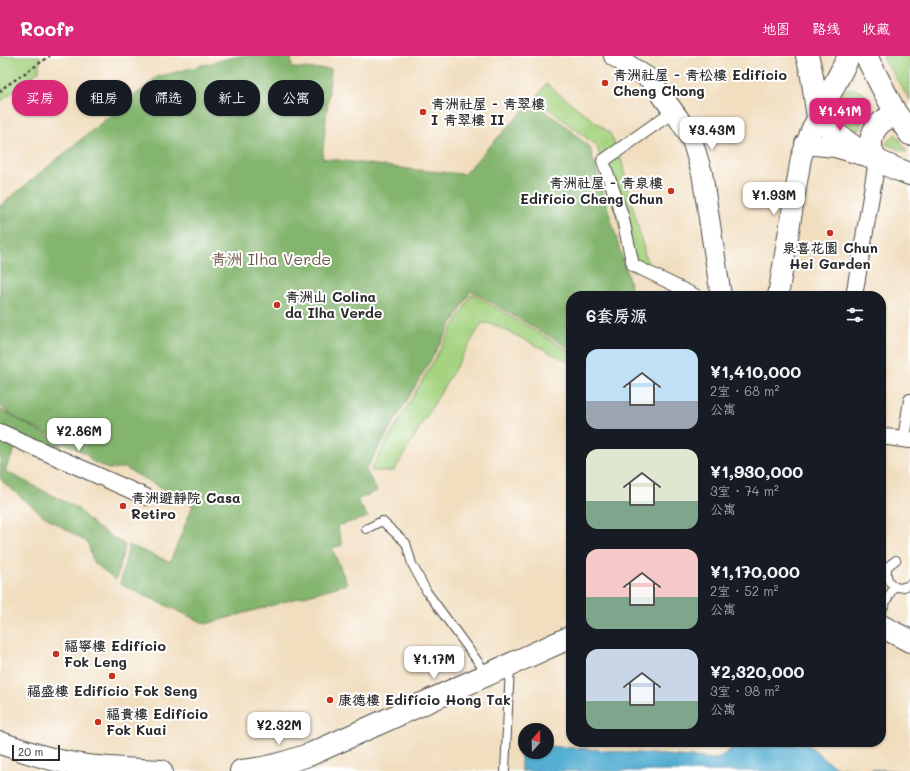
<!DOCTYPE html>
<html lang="zh">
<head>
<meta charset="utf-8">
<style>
  body { margin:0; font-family:Mali,"LXGW WenKai TC",sans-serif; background:#242831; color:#f1f3f6; height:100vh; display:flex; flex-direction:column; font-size:15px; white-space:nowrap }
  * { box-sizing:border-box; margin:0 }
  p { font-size:13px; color:#9ea1a6 }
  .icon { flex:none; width:22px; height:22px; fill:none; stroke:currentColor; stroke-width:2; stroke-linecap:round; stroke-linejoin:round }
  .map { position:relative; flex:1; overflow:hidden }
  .details { position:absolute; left:566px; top:235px; width:320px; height:456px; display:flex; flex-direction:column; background:#171b24; border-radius:16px; box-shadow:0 1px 3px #0004 }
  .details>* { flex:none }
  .top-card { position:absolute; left:12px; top:24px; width:380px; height:36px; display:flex; gap:8px }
  .needle { width:26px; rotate:20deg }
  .tools { position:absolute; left:518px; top:667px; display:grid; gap:8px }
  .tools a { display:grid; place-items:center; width:36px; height:36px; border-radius:50%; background:#171b24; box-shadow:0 1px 3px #0004; font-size:20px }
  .scale { position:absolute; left:12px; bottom:10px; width:48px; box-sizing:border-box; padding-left:4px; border:2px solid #2b2b2b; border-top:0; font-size:11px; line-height:14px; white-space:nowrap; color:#2b2b2b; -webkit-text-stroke:3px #fff; paint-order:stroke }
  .price { position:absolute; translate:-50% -34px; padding:0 9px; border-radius:8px; background:#fff; color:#222; font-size:13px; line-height:26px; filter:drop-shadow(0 1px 2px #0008) }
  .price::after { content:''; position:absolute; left:50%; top:24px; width:12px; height:9px; margin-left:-6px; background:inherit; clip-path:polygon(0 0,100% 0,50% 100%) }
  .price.selected { background:#db2777; color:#fff }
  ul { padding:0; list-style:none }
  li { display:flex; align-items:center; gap:12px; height:100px; padding:0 20px }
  li span { display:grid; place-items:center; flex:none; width:112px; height:80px; border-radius:12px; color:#555 }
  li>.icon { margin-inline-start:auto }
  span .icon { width:48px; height:48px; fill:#fffc; stroke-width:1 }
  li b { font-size:17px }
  h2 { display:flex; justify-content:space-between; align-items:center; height:48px; padding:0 20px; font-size:17px }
  .chip { padding:0 14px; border-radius:16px; background:#171b24; box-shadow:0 1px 3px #0004; font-size:14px; line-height:36px }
  .chip.selected { background:#db2777; color:#fff }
  header { display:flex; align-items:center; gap:24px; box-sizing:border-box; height:56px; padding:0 20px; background:#db2777; color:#fff }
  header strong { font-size:19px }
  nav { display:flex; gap:22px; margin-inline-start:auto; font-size:14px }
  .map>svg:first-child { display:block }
  .green { fill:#a5d380; stroke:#687f56 }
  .forest { fill:#84b56e; stroke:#58704c }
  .water { fill:#54afd2; stroke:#406d7e }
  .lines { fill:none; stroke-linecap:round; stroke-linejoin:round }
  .service-casing { stroke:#494641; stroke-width:10 }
  .pedestrian-casing { stroke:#494641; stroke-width:14 }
  .minor-casing { stroke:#494641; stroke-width:18 }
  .tertiary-casing { stroke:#494641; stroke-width:22 }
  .secondary-casing { stroke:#494641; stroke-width:24 }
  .path { stroke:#494641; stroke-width:2.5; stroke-dasharray:3 3; stroke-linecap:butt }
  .service { stroke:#fff; stroke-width:8 }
  .pedestrian { stroke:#fff; stroke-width:12 }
  .minor { stroke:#fff; stroke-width:16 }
  .tertiary { stroke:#fff; stroke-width:20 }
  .secondary { stroke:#fff; stroke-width:22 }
  .poi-dot { fill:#c8321e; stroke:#fff; stroke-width:1.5 }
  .labels { text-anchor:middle; stroke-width:4; stroke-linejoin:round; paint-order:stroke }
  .poi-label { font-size:14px; font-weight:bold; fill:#2b2b2b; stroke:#fff; text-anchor:start }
  .quarter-label { font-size:16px; fill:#70564a; stroke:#fff }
</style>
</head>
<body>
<header>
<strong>Roofr</strong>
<nav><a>地图</a><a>路线</a><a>收藏</a></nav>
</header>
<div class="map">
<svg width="910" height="715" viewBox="0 0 910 715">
  <rect width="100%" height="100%" fill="#fff"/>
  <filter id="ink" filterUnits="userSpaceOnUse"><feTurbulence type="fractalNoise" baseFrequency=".025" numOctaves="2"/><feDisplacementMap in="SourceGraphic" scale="8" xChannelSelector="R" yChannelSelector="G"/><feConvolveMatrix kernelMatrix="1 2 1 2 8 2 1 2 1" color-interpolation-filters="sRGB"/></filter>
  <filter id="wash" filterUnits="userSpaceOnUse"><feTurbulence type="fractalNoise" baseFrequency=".012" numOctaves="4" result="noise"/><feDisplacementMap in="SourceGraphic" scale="16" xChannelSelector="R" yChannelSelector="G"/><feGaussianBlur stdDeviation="0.9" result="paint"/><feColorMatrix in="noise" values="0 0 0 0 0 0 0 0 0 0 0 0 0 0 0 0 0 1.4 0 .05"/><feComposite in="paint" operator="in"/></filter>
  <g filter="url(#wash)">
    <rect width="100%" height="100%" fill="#f1debf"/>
    <g class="green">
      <polygon points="0,0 40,0 39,15 0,46"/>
      <polygon points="882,0 910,0 910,44 906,38"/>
      <polygon points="546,28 610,77 621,103 648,210 632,215 597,90 536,43"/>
      <path d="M853,33C864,35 870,41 873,52C865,57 860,63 861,73C848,77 836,69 832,57L843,35Z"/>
      <polygon points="896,78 907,96 885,88"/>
      <polygon points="472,238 571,296 571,307 493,268 482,267 394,415 370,415"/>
    </g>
    <g class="forest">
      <polygon points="238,0 291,0 292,12 331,13 322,102 416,114 464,118 531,46 566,70 590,92 632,235 629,240 571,240 571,293 471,235 366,414 377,435 357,444 368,461 337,470 342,489 332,492 347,528 206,568 120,528 129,489 170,506 193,449 125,412 108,413 93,406 86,398 18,363 0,350 0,150 157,21"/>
      <polygon points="0,353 63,389 16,391 5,415 77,452 95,470 125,489 116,524 93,506 88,487 44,460 4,427 0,422"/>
    </g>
    <path class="water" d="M521,688H525V696H547V690L717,703L733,692L806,688C818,694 824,706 837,711C856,715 885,713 906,715H521Z"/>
  </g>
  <g filter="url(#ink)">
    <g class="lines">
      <defs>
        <g id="service">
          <polyline points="366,473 382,465 406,487 412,508 427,536 487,618"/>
          <path d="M896,504L888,510C883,525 896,538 910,528"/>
          <polyline points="881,556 894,530"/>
          <polyline points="505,715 510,611"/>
        </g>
        <g id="pedestrian">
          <polyline points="674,55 603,105 622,159 633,209 697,240"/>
          <polyline points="904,383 910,344"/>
        </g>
        <g id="minor">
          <polyline points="854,240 877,105"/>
          <polyline points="0,376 146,441"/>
          <polyline points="881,380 910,384"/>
        </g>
        <g id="tertiary">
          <polyline points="614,0 650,23 679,63 692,84 702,117 721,240"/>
          <polyline points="805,88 835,91 862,99"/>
          <polyline points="778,240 801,102 812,72 818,61"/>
        </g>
        <g id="secondary">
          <path d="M807,0C814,20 814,40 818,61"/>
          <polyline points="866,0 895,56 910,78"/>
          <path d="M818,61C844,88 874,106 910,118"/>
          <polyline points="818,61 849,0"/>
          <path d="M877,105C863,86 875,62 897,60"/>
          <polyline points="881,570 910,585"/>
          <path d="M0,687C24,695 49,704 75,708C103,713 132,713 161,715"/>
          <path d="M241,715C266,713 288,706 311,698L571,581"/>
        </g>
      </defs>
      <use href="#service" class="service-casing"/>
      <use href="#pedestrian" class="pedestrian-casing"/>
      <use href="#minor" class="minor-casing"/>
      <use href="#tertiary" class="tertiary-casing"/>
      <use href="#secondary" class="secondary-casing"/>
      <polyline class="path" points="0,36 3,32 50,0"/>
      <use href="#service" class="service"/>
      <use href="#pedestrian" class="pedestrian"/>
      <use href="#minor" class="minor"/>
      <use href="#tertiary" class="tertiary"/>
      <use href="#secondary" class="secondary"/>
    </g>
  </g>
  <g class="poi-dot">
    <circle cx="605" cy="27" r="4"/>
    <circle cx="423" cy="56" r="4"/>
    <circle cx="671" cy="135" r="4"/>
    <circle cx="830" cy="177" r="4"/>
    <circle cx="277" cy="249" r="4"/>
    <circle cx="123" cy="450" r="4"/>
    <circle cx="56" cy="598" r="4"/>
    <circle cx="112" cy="620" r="4"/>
    <circle cx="330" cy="644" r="4"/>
    <circle cx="98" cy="666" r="4"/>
  </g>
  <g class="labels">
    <g class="poi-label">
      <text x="613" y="24">青洲社屋 - 青松樓 Edifício<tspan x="613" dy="16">Cheng Chong</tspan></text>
      <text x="431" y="53">青洲社屋 - 青翠樓<tspan x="431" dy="16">I 青翠樓 II</tspan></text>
      <text x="663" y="132" text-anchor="end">青洲社屋 - 青泉樓<tspan x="663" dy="16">Edifício Cheng Chun</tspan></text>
      <text x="830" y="197" text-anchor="middle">泉喜花園 Chun<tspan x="830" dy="16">Hei Garden</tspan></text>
      <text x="285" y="246">青洲山 Colina<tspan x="285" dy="16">da Ilha Verde</tspan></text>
      <text x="131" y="447">青洲避靜院 Casa<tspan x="131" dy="16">Retiro</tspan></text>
      <text x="64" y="595">福寧樓 Edifício<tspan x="64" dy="16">Fok Leng</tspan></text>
      <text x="112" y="640" text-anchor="middle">福盛樓 Edifício Fok Seng</text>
      <text x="338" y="649">康德樓 Edifício Hong Tak</text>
      <text x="106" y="663">福貴樓 Edifício<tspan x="106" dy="16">Fok Kuai</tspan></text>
    </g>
    <g class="quarter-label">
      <text x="271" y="209">青洲 Ilha Verde</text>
    </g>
  </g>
</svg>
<div class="tools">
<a><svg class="needle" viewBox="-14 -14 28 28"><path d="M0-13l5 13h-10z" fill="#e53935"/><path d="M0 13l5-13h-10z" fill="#9ea1a6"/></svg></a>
</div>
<div class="scale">20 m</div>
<b class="price selected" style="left:840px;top:76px">¥1.41M</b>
<b class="price" style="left:712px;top:95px">¥3.43M</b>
<b class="price" style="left:774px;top:160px">¥1.93M</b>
<b class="price" style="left:79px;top:396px">¥2.86M</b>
<b class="price" style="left:434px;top:624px">¥1.17M</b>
<b class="price" style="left:279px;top:690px">¥2.32M</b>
<div class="top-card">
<a class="chip selected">买房</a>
<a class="chip">租房</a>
<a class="chip">筛选</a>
<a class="chip">新上</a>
<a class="chip">公寓</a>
</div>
<section class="details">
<h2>6套房源<svg class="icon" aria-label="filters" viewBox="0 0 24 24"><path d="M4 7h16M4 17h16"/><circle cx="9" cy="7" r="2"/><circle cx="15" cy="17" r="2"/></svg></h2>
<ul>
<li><span style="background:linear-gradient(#bfe0f5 65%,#9aa5b1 0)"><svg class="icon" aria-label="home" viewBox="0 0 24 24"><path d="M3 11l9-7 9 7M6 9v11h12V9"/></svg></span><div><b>¥1,410,000</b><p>2室 · 68 m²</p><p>公寓</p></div></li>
<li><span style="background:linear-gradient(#dfe7d0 65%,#7fa58c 0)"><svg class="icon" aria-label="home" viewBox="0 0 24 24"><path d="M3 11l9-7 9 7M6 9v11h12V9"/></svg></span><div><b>¥1,930,000</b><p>3室 · 74 m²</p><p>公寓</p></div></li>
<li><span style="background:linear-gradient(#f6c9c9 60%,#7fa58c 0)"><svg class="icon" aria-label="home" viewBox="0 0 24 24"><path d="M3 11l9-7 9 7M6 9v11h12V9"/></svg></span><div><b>¥1,170,000</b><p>2室 · 52 m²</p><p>公寓</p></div></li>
<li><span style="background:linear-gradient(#c9d6e8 65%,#7fa58c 0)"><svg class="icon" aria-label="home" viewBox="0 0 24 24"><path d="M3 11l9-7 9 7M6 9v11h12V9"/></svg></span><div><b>¥2,320,000</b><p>3室 · 98 m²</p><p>公寓</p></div></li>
</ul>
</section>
</div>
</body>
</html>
